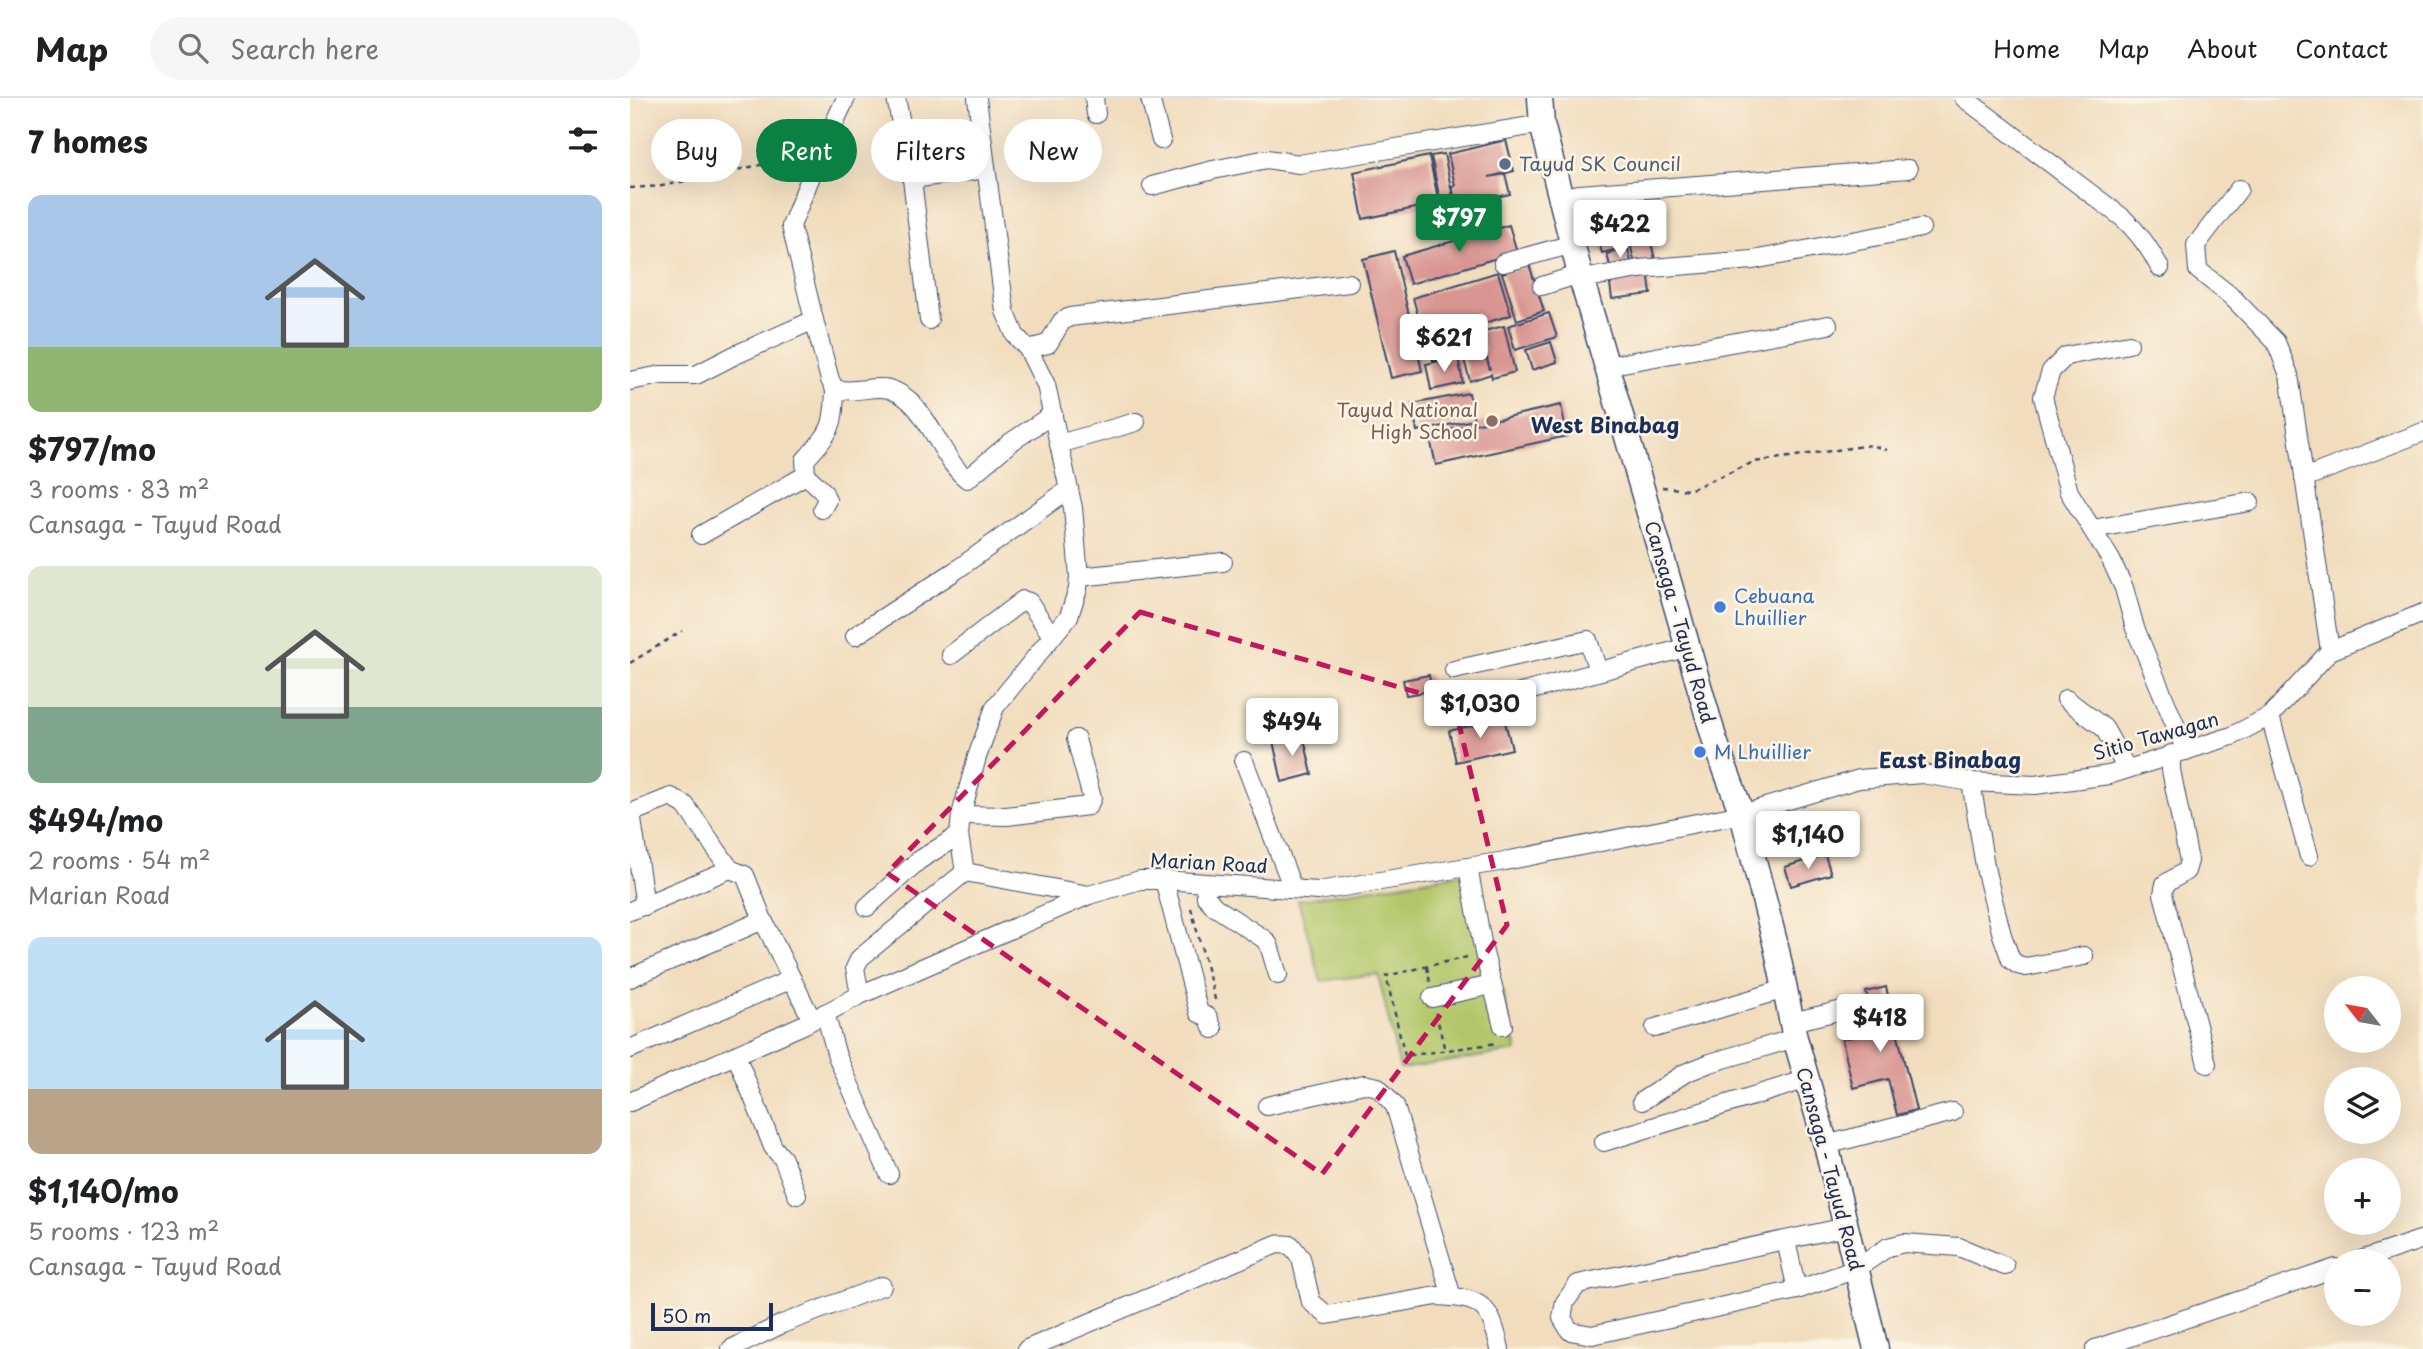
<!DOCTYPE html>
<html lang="en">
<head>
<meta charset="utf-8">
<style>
  body { margin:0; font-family:"Playpen Sans",sans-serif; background:#f6f6f6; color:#202124; height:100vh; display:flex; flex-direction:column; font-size:26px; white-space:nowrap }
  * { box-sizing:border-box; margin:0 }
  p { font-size:23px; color:#757577 }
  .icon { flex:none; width:38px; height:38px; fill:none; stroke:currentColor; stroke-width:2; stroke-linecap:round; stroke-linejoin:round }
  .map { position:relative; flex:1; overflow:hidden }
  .details { display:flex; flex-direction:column; background:#fff; width:630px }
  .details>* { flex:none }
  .hud { position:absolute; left:21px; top:21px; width:665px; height:63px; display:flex; gap:14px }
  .needle { width:46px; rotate:301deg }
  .fabs { position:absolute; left:1694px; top:878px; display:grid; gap:14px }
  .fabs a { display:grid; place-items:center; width:77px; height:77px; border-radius:50%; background:#fff; box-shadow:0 7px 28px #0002; font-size:35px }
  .scale { position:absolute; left:21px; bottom:18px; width:122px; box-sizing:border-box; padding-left:7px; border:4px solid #1b2f5e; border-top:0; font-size:19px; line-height:24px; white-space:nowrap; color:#1b2f5e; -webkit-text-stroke:5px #fcf5e5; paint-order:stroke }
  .price { position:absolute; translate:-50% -60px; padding:0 16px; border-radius:7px; background:#fff; color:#222; font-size:23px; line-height:46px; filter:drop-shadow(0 2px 4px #0008) }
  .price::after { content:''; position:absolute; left:50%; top:42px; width:21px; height:16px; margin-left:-10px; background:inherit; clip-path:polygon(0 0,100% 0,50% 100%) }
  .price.on { background:#0b8043; color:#fff }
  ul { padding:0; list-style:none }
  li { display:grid; align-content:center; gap:14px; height:371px; padding:0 28px }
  li span { display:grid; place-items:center; height:217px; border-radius:14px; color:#555 }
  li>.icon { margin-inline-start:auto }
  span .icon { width:126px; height:126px; fill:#fffc; stroke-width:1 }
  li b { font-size:30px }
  h2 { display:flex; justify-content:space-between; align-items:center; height:84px; padding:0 28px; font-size:30px }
  .tag { padding:0 24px; border-radius:32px; background:#fff; box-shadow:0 7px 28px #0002; font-size:24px; line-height:63px }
  .tag.on { background:#0b8043; color:#fff }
  header { display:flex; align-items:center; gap:42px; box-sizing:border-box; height:98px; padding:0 35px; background:#fff; border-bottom:2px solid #e0e0e0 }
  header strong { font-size:33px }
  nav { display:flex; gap:38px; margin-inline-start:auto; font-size:24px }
  .search { width:490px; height:63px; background:#f6f6f6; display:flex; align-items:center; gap:18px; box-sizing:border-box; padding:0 24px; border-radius:38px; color:#757577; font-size:26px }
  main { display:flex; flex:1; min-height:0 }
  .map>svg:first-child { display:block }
  .green { fill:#b3c76b; stroke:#677b64; stroke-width:2 }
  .building { fill:#d99592 }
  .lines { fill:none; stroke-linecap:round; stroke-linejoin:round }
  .minor-casing { stroke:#3b496c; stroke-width:20 }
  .highway-casing { stroke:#3b496c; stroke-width:27 }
  .path { stroke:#3b496c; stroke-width:2.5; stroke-dasharray:5 5; stroke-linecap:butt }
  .minor { stroke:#fff; stroke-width:18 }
  .highway { stroke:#fff; stroke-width:24 }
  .marked { fill:none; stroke:#c2185b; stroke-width:5; stroke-dasharray:14 9; stroke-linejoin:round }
  .service-dot { fill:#5c6f8a; stroke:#fcf5e5; stroke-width:2.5 }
  .education-dot { fill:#8d6e63; stroke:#fcf5e5; stroke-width:2.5 }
  .shop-dot { fill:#3f7fe0; stroke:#fcf5e5; stroke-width:2.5 }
  .labels { text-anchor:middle; stroke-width:5; stroke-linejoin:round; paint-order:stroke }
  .service-label { font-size:19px; fill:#4e5e75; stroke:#fcf5e5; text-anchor:start }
  .education-label { font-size:19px; fill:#785e54; stroke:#fcf5e5; text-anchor:end }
  .shop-label { font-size:19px; fill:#366cbe; stroke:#fcf5e5; text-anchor:start }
  .street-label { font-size:19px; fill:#1b2f5e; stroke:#fcf5e5 }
  .neighbourhood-label { font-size:21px; font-weight:bold; fill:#1b2f5e; stroke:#fcf5e5 }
</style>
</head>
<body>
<header>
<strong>Map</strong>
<div class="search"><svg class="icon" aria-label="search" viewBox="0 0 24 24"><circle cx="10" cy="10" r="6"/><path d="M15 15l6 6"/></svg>Search here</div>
<nav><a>Home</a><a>Map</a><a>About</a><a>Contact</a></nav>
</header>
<main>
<section class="details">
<h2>7 homes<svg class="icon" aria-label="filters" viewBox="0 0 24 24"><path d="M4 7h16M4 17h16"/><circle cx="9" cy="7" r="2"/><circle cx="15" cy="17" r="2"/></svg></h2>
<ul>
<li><span style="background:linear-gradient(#a9c7e8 70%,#8fb573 0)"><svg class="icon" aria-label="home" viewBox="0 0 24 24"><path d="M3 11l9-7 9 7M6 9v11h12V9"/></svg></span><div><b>$797/mo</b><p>3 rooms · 83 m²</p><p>Cansaga - Tayud Road</p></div></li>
<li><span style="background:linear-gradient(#dfe7d0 65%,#7fa58c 0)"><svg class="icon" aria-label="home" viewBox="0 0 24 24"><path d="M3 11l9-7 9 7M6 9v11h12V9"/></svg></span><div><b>$494/mo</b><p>2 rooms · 54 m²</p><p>Marian Road</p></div></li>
<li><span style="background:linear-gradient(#bfe0f5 70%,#b9a48a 0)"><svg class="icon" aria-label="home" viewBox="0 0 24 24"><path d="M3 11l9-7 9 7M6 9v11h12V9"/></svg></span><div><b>$1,140/mo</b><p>5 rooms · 123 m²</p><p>Cansaga - Tayud Road</p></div></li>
</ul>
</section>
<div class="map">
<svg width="1793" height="1251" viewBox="0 0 1793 1251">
  <rect width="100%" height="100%" fill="#fcf5e5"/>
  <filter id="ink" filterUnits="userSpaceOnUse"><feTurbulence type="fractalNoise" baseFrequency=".0143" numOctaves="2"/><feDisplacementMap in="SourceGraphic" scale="14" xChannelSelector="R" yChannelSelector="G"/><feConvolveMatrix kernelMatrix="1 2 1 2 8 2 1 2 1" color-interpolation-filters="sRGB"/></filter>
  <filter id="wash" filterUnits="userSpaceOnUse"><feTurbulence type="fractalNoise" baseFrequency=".00686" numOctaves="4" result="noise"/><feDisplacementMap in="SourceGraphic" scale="28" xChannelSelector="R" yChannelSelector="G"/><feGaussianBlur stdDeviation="1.57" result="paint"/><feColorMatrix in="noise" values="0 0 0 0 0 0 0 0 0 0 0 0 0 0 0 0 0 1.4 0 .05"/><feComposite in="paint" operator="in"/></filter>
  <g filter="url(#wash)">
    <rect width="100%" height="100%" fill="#f1ddbd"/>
    <polygon class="green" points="844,774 887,953 770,971 748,876 691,883 668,802"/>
    <g id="blocks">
      <g class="building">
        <polygon points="876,42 884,73 859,79 875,76 880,96 826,108 822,88 825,87 818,56"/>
        <polygon points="814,56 824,104 811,107 801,58"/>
        <polygon points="799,58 809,105 733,121 724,74"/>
        <polygon points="879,127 887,154 780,186 772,158"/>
        <polygon points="1019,136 1026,166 1006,170 999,141"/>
        <polygon points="996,138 999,148 972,155 969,145"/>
        <polygon points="998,151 1002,167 981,172 977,156"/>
        <polygon points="764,153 792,273 761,280 733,161"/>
        <polygon points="899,166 914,213 887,222 872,175"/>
        <polygon points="1018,173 1021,196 982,201 979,178"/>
        <polygon points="868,174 881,217 795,243 783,200"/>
        <polygon points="919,215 927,239 885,252 878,228"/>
        <polygon points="874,228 885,274 862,280 861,276 840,283 833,258 854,252 860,272 850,234"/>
        <polygon points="827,237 832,255 803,263 798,245"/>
        <polygon points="921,244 927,264 902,272 896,252"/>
        <polygon points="828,259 833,285 801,292 796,266"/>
        <polygon points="839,295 844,322 787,333 782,306"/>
        <polygon points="931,307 937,338 806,367 799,336"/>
        <polygon points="799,577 802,593 776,597 773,582"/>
        <polygon points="874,620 882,651 826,664 819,633"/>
        <polygon points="673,636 682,676 652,684 643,643"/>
        <polygon points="1195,757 1201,776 1161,788 1155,769"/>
        <polygon points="1256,889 1286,1012 1267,1017 1258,981 1223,990 1212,941 1246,933 1236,894"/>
      </g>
    </g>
  </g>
  <g filter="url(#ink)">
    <use href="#blocks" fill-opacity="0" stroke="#3b496c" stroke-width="2"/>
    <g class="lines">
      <defs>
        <g id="minor">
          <polyline points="266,0 282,81 299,222"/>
          <polyline points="464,0 466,16"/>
          <polyline points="520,0 531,42"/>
          <path d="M1334,0L1493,120C1509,135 1520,150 1530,170"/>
          <polyline points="282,81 356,71"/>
          <polyline points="522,88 583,72 637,61 669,66 912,26"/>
          <polyline points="1609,91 1566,147 1568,172 1602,199 1646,244 1659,277 1700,553"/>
          <polyline points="931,99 950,96 1278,71"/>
          <polyline points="873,165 943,146"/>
          <polyline points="952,181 1009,171 1123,162 1291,130"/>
          <polyline points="912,188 950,176"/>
          <path d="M184,222L200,282L205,291C224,296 243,287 259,291C297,301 308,359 337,381L381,344L423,316"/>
          <polyline points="1499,246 1436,258 1421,273 1413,299 1439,394 1481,462 1494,490 1505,530 1556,653"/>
          <polyline points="398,251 418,246 432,223 440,219 719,185"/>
          <polyline points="977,268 1198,227"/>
          <polyline points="0,283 31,277 66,277 105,257 184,222 161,128 191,53 216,0"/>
          <polyline points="429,346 506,324"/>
          <polyline points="1674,380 1793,334"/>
          <path d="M192,411L197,402L193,393L176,377L175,362C201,333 204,331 205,291"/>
          <polyline points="1462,431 1620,404"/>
          <polyline points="71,437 176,377"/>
          <polyline points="449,479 593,464"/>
          <polyline points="225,538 325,473 439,391"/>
          <polyline points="321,557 393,502 399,504 422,538"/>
          <polyline points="824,572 958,542 968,573"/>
          <polyline points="873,600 1058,549"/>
          <polyline points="1436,601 1474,630 1497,671"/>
          <polyline points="1640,618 1679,758"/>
          <polyline points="1541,656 1541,672 1559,763 1556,773 1535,786 1533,796 1577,966"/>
          <polyline points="614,663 663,791"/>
          <polyline points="1341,684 1356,774 1372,837 1381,862 1388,867 1396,869 1454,858"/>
          <polyline points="331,717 377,718 458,708 462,700 446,641"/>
          <polyline points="838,769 854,855 873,928"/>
          <polyline points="335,774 329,737 331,717 347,659 365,609 439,518 448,491 449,479 443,410 416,287 398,251 385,237 375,213 347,0"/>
          <polyline points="534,782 569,915 578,919 583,931"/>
          <polyline points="575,785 576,799 585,809 634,841 639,847 648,877"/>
          <polyline points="15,808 1,715 41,699 55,707 100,771 115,777 133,822 182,922"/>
          <polyline points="237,809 288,763 329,737"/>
          <polyline points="0,813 100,771"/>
          <polyline points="0,880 133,822"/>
          <polyline points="230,897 225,870 230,860 335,774 459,797"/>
          <polyline points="802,900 862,887"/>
          <polyline points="195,915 207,958 259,1076"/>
          <polyline points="1162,924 1221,910"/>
          <polyline points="1025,930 1155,891"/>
          <polyline points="0,951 162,881"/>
          <polyline points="106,957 143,1049 153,1061 167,1097"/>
          <polyline points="1012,1003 1055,975 1080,965 1165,940"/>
          <polyline points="0,1004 175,926 230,897 459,797 510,782 534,782 688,793 875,763 1112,716 1229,681 1292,676 1341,684 1405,687 1479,677 1602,638 1640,618 1700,553 1793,515"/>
          <polyline points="637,1008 734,986 748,989 765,1008 822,1199"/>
          <polyline points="974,1044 1178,981"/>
          <polyline points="1196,1047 1323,1014"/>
          <polyline points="1216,1129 948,1186 935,1204 932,1220 940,1233 962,1237 1167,1192 1226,1171 1258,1149 1274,1145 1329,1149 1375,1168"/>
          <polyline points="1156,1143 1167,1192"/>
          <polyline points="1725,1164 1793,1141"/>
          <polyline points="101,1251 152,1226 252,1188"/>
          <path d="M397,1251L647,1146L661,1147L671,1160L681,1204L697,1217L807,1198C853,1200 860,1207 870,1251"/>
          <polyline points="1465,1251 1706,1170"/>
        </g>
        <polyline id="highway" points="910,0 912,26 950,176 1085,643 1112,716 1146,848 1165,940 1196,1047 1246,1251"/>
      </defs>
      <use href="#minor" class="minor-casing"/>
      <use href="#highway" class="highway-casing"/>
      <g class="path">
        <polyline points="0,90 32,88 172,58"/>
        <polyline points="1032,389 1059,392 1124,364 1241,347 1257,352"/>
        <polyline points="0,565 52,533"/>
        <polyline points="561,810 586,905"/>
        <polyline points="837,859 756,878 775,958 868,945"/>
        <polyline points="797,869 800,885"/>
        <polyline points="806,915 815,953"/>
      </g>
      <use href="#minor" class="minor"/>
      <use href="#highway" class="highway"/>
    </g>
  </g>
  <path class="marked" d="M510,514L824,605L877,827L692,1076L257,775Z"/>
  <circle class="service-dot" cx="875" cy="66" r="7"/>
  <circle class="education-dot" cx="862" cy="323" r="7"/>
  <g class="shop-dot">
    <circle cx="1090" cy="509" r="7"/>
    <circle cx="1070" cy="654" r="7"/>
  </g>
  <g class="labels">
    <g class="service-label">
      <text x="889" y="73">Tayud SK Council</text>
    </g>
    <g class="education-label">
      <text x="848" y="319">Tayud National<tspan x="848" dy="22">High School</tspan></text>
    </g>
    <g class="shop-label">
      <text x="1104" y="505">Cebuana<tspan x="1104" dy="22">Lhuillier</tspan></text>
      <text x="1084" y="661">M Lhuillier</text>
    </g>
    <g class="street-label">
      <text transform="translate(1050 524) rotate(74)" y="7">Cansaga - Tayud Road</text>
      <text transform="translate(1526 638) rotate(-16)" y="7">Sitio Tawagan</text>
      <text transform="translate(579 765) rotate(3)" y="7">Marian Road</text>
      <text transform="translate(1200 1071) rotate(75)" y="7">Cansaga - Tayud Road</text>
    </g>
    <g class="neighbourhood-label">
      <text x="975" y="335">West Binabag</text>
      <text x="1320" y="670">East Binabag</text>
    </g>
  </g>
</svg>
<div class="fabs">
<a><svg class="needle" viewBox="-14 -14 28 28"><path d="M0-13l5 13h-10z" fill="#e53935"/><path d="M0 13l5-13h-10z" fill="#757577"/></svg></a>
<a><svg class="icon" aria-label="layers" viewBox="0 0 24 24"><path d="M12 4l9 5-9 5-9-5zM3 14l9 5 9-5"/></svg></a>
<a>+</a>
<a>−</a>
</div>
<div class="scale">50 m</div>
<b class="price on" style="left:829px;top:156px">$797</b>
<b class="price" style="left:990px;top:162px">$422</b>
<b class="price" style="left:814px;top:276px">$621</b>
<b class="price" style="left:850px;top:642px">$1,030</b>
<b class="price" style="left:662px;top:660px">$494</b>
<b class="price" style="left:1178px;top:773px">$1,140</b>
<b class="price" style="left:1250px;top:956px">$418</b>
<div class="hud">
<a class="tag">Buy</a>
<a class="tag on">Rent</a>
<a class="tag">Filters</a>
<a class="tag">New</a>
</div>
</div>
</main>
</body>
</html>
